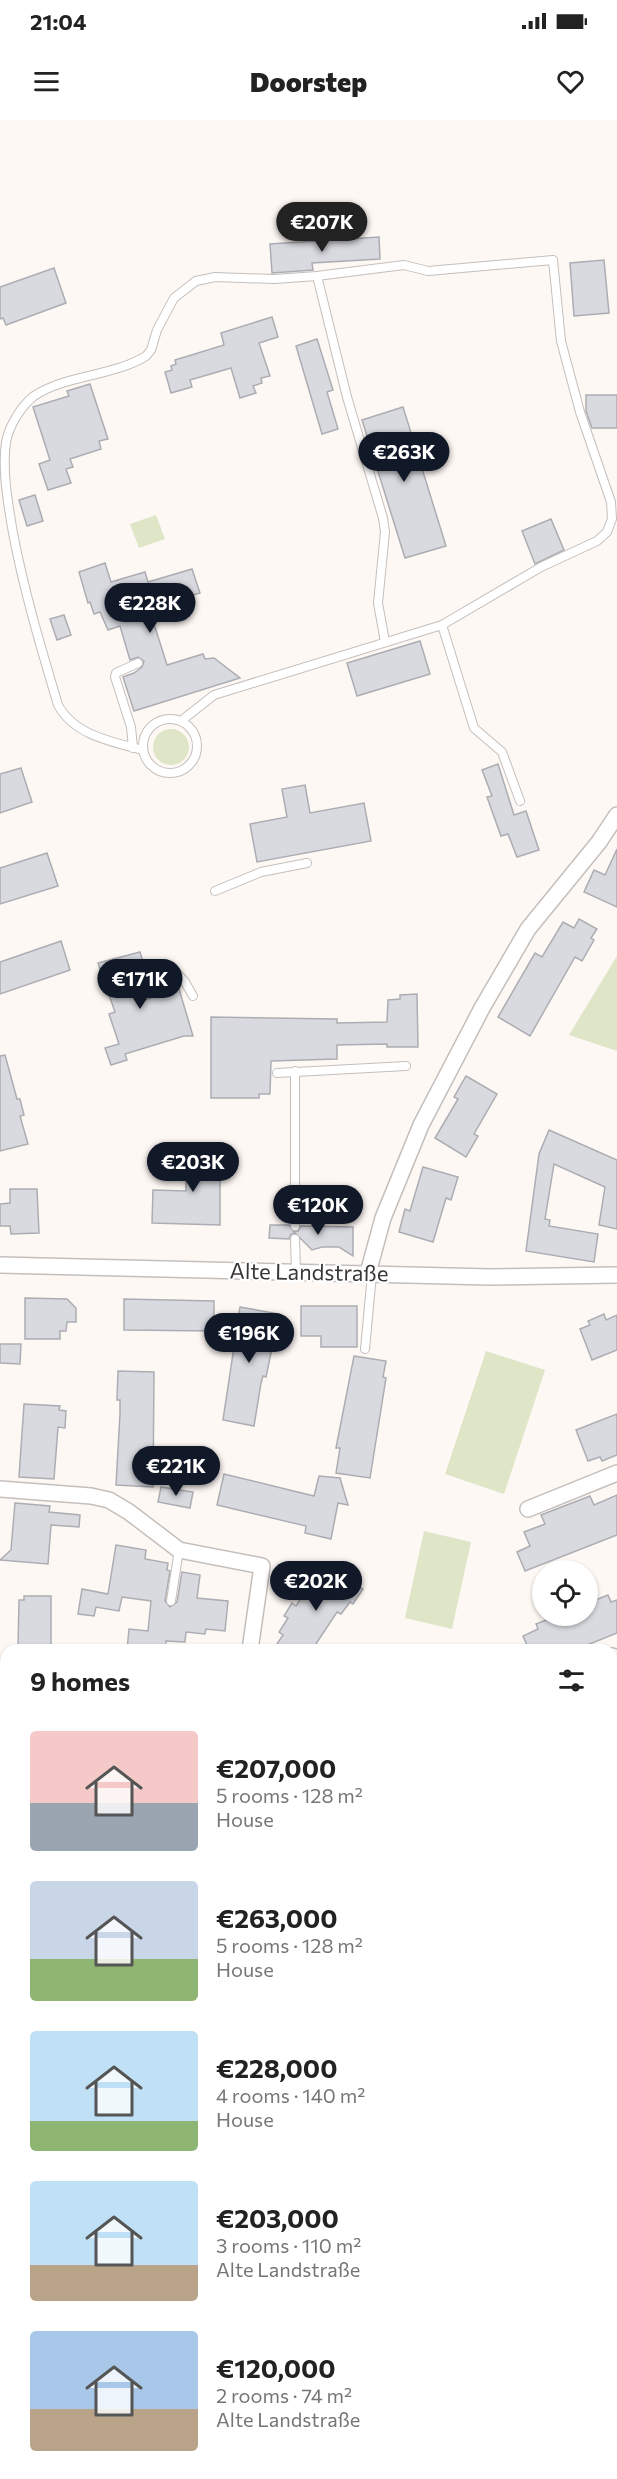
<!DOCTYPE html>
<html lang="en">
<head>
<meta charset="utf-8">
<style>
  body { margin:0; font-family:Commissioner,sans-serif; background:#f2f2f2; color:#222; height:100vh; display:flex; flex-direction:column; font-size:22px; white-space:nowrap }
  * { box-sizing:border-box; margin:0 }
  p { font-size:20px; color:#767676 }
  .icon { flex:none; width:33px; height:33px; fill:none; stroke:currentColor; stroke-width:2; stroke-linecap:round; stroke-linejoin:round }
  .map { position:relative; flex:1; overflow:hidden }
  .sheet { position:absolute; left:0px; top:1524px; width:618px; height:836px; display:flex; flex-direction:column; background:#fff; border-radius:18px 18px 0 0; box-shadow:0 2px 4px #0004 }
  .sheet>* { flex:none }
  .controls { position:absolute; left:532px; top:1440px; display:grid; gap:12px }
  .controls a { display:grid; place-items:center; width:66px; height:66px; border-radius:50%; background:#fff; box-shadow:0 2px 4px #0004; font-size:30px }
  .price { position:absolute; translate:-50% -51px; padding:0 14px; border-radius:21px; background:#111827; color:#fff; font-size:20px; line-height:39px; filter:drop-shadow(0 2px 3px #0008) }
  .price::after { content:''; position:absolute; left:50%; top:36px; width:18px; height:14px; margin-left:-9px; background:inherit; clip-path:polygon(0 0,100% 0,50% 100%) }
  .price.on { background:#222; color:#fff }
  ul { padding:0; list-style:none }
  li { display:flex; align-items:center; gap:18px; height:150px; padding:0 30px }
  li span { display:grid; place-items:center; flex:none; width:168px; height:120px; border-radius:6px; color:#555 }
  li>.icon { margin-inline-start:auto }
  span .icon { width:72px; height:72px; fill:#fffc; stroke-width:1 }
  li b { font-size:26px }
  h2 { display:flex; justify-content:space-between; align-items:center; height:72px; padding:0 30px; font-size:26px }
  .status { display:flex; justify-content:space-between; align-items:center; height:42px; padding:0 30px; background:#fff; direction:ltr }
  .status svg { height:16px; fill:currentColor }
  header { display:flex; justify-content:space-between; align-items:center; height:78px; padding:0 30px; background:#fff; font-size:27px; font-weight:800 }
  .map>svg:first-child { display:block }
  .green { fill:#dee6c7 }
  .building { fill:#d9dae0; stroke:#acadb3; stroke-width:1.5 }
  .lines { fill:none; stroke-linecap:round; stroke-linejoin:round }
  .service-casing { stroke:#c5bfbc; stroke-width:10 }
  .minor-casing { stroke:#c5bfbc; stroke-width:18 }
  .secondary-casing { stroke:#c5bfbc; stroke-width:24 }
  .service { stroke:#fff; stroke-width:8 }
  .minor { stroke:#fff; stroke-width:15 }
  .secondary { stroke:#fff; stroke-width:21 }
  .tram { stroke:#6f6c69; stroke-width:1.5 }
  .labels { text-anchor:middle; stroke-width:4.5; stroke-linejoin:round; paint-order:stroke }
  .street-label { font-size:22px; fill:#393735; stroke:#fff }
</style>
</head>
<body>
<div class="status"><b>21:04</b><svg viewBox="0 0 49 12"><path d="M0 12V9h3v3zM5 12V6h3v6zM10 12V3h3v9zM15 12V0h3v12zM26 1h20v11H26zM47 4h2v5h-2z"/></svg></div>
<header><svg class="icon" aria-label="menu" viewBox="0 0 24 24"><path d="M4 6h16M4 12h16M4 18h16"/></svg>Doorstep<svg class="icon" aria-label="heart" viewBox="0 0 24 24"><path d="M12 20l-8-8c-3-5 5-10 8-4 3-6 11-1 8 4z"/></svg></header>
<div class="map">
<svg width="617" height="2359" viewBox="0 0 617 2359">
  <rect width="100%" height="100%" fill="#fef8f4"/>
  <g class="green">
    <polygon points="156,395 165,419 139,428 130,404"/>
    <circle cx="171" cy="627" r="18"/>
    <polygon points="617,836 617,931 569,915"/>
    <polygon points="486,1231 545,1250 504,1374 445,1354"/>
    <polygon points="424,1411 471,1422 452,1509 405,1498"/>
    <polygon points="612,1948 617,1949 617,2359 290,2359 279,2354 612,2354"/>
    <polygon points="6,2051 6,2175 0,2175 0,2053"/>
  </g>
  <g class="building">
    <polygon points="379,117 380,139 312,143 313,150 272,153 270,124"/>
    <polygon points="604,140 609,193 574,196 570,143"/>
    <polygon points="54,148 66,183 6,205 3,198 0,199 0,167"/>
    <polygon points="272,197 278,217 259,223 270,256 261,258 262,263 253,266 256,273 240,278 231,248 190,260 192,267 171,273 165,252 172,250 171,246 176,244 175,240 224,225 221,213"/>
    <polygon points="317,219 333,270 327,272 338,309 322,314 296,226"/>
    <polygon points="90,264 108,319 99,321 101,329 70,339 73,347 66,349 71,363 48,370 39,344 50,340 33,287 69,276 67,271"/>
    <polygon points="586,275 617,275 617,308 592,308 586,291"/>
    <polygon points="403,287 446,426 405,438 362,300"/>
    <polygon points="35,375 43,401 27,406 19,380"/>
    <polygon points="551,399 564,430 535,444 522,411"/>
    <polygon points="105,443 111,462 145,452 148,462 192,449 200,473 149,488 167,545 203,534 205,539 214,538 240,558 134,591 123,557 134,553 142,547 144,541 138,537 130,540 120,506 108,510 100,492 94,494 90,482 88,483 79,452"/>
    <polygon points="64,495 71,515 57,520 50,499"/>
    <polygon points="420,521 430,554 357,576 347,543"/>
    <polygon points="498,644 514,695 526,691 539,730 517,737 508,714 501,716 487,677 492,676 482,650"/>
    <polygon points="21,648 32,682 0,693 0,654"/>
    <polygon points="305,665 310,693 364,683 371,721 257,742 250,704 287,697 282,669"/>
    <polygon points="617,729 617,787 584,772 594,750 605,755"/>
    <polygon points="47,733 58,766 0,784 0,748"/>
    <polygon points="579,799 597,809 591,818 594,820 582,841 575,837 530,916 498,897 535,833 542,837 563,802 574,808"/>
    <polygon points="61,821 70,850 0,874 0,842"/>
    <polygon points="140,832 146,851 132,856 142,881 179,869 193,916 184,916 125,934 127,940 111,945 105,928 119,924 109,894 115,892 98,843"/>
    <polygon points="417,874 418,927 387,927 387,924 337,925 337,939 271,941 270,974 259,974 259,978 211,978 211,897 337,899 337,903 387,902 388,880 400,879 400,875"/>
    <polygon points="5,935 17,979 20,979 24,995 20,996 28,1024 0,1031 0,936"/>
    <polygon points="466,956 497,974 474,1014 478,1016 466,1037 435,1018 458,979 454,977"/>
    <polygon points="549,1010 617,1040 617,1109 599,1105 605,1067 554,1044 545,1099 550,1100 549,1106 598,1114 594,1142 526,1131 539,1034"/>
    <polygon points="186,1029 220,1029 220,1105 152,1103 153,1070 186,1071"/>
    <polygon points="423,1047 458,1057 451,1080 446,1078 433,1122 399,1112 405,1089 410,1091"/>
    <polygon points="10,1069 37,1069 39,1113 11,1114 10,1106 0,1106 0,1084 10,1083"/>
    <polygon points="270,1105 289,1105 294,1112 298,1111 301,1106 353,1107 353,1136 339,1127 322,1127 312,1130 295,1113 291,1114 289,1119 269,1118"/>
    <polygon points="25,1178 67,1179 76,1188 76,1202 67,1202 66,1211 60,1211 60,1219 25,1219"/>
    <polygon points="124,1179 214,1181 214,1211 124,1210"/>
    <polygon points="301,1186 357,1186 357,1227 321,1227 321,1216 301,1216"/>
    <polygon points="240,1187 279,1194 266,1257 263,1256 261,1263 254,1306 223,1300"/>
    <polygon points="604,1194 606,1200 617,1195 617,1230 592,1240 580,1209 590,1205 588,1201"/>
    <polygon points="0,1224 21,1224 20,1244 0,1243"/>
    <polygon points="354,1236 386,1241 383,1257 386,1258 370,1358 336,1353 340,1328 336,1328"/>
    <polygon points="118,1251 154,1252 153,1367 116,1365 120,1294 120,1280 117,1280"/>
    <polygon points="24,1284 60,1286 59,1290 66,1291 65,1308 58,1307 54,1359 19,1357"/>
    <polygon points="617,1294 617,1335 602,1341 600,1337 588,1341 576,1310"/>
    <polygon points="224,1354 314,1376 319,1356 340,1358 348,1385 338,1383 331,1419 305,1413 306,1406 217,1385"/>
    <polygon points="161,1367 193,1372 190,1388 158,1382"/>
    <polygon points="617,1375 617,1415 525,1451 517,1432 530,1426 524,1412 545,1404 541,1395 590,1376 594,1385"/>
    <polygon points="15,1383 50,1386 49,1392 80,1395 79,1407 51,1405 48,1444 0,1440 11,1430"/>
    <polygon points="116,1425 146,1430 145,1439 168,1443 167,1450 170,1451 165,1481 170,1487 177,1482 182,1452 200,1455 197,1478 228,1481 225,1511 206,1509 205,1514 186,1512 185,1522 166,1521 165,1530 127,1530 129,1509 148,1511 151,1481 122,1477 119,1491 96,1487 94,1496 78,1494 82,1469 108,1474"/>
    <polygon points="331,1449 363,1469 353,1484 350,1482 341,1494 337,1492 312,1530 273,1530 283,1515 279,1512 288,1498 284,1496 292,1483 296,1486 305,1472 309,1475 318,1461 321,1464"/>
    <polygon points="608,1475 611,1482 617,1480 617,1513 575,1530 529,1530 523,1516 538,1509 536,1504 557,1496 588,1496 588,1483"/>
    <polygon points="24,1476 51,1476 51,1528 18,1528 19,1480 24,1480"/>
  </g>
  <g class="lines">
    <defs>
      <g id="service">
        <polyline points="317,156 347,277 383,398 385,412 378,483 385,522"/>
        <polyline points="442,505 474,608 502,632 520,681"/>
        <circle cx="170" cy="626" r="27"/>
        <polyline points="133,628 131,607 115,557 116,553 138,543"/>
        <path d="M143,630C112,622 74,615 58,585C41,528 24,471 13,413C8,383 2,352 6,322C9,306 21,286 34,276C67,254 112,257 146,236L151,230L157,210L174,178L196,161L215,157L274,159L317,156L404,145L428,151L553,140L561,221L580,292L611,382L612,399L607,412L597,421L541,447L442,505L214,575L181,601"/>
        <polyline points="215,771 261,752 307,743"/>
        <polyline points="174,850 185,862 193,876"/>
        <polyline points="295,951 295,1106"/>
        <polyline points="277,953 406,946"/>
        <polyline points="295,1119 296,1152"/>
        <polyline points="365,1229 372,1154"/>
        <polyline points="171,1481 179,1430"/>
        <polyline points="612,1915 616,1878"/>
      </g>
      <g id="minor">
        <polyline points="0,1145 490,1157 617,1155"/>
        <polyline points="368,1153 383,1098 421,1005 482,888 528,809 599,722 617,695"/>
        <polyline points="0,1369 91,1376 109,1380 129,1392 179,1430 262,1446 250,1530"/>
        <polyline points="528,1389 617,1353"/>
        <polyline points="612,1536 617,1539"/>
        <polyline points="612,1563 617,1561"/>
        <polyline points="0,1859 6,1859"/>
        <polyline points="50,2359 52,2354"/>
      </g>
      <g id="secondary">
        <polyline points="612,1924 617,1925"/>
        <polyline points="0,1939 6,1938"/>
      </g>
    </defs>
    <use href="#service" class="service-casing"/>
    <use href="#minor" class="minor-casing"/>
    <use href="#secondary" class="secondary-casing"/>
    <use href="#service" class="service"/>
    <use href="#minor" class="minor"/>
    <use href="#secondary" class="secondary"/>
    <g class="tram">
      <polyline points="612,1673 617,1672"/>
      <polyline points="612,1687 617,1685"/>
      <polyline points="0,1898 6,1896"/>
      <polyline points="0,1908 6,1907"/>
    </g>
  </g>
  <g class="labels">
    <g class="street-label">
      <text transform="translate(309 1152) rotate(1)" y="8">Alte Landstraße</text>
    </g>
  </g>
</svg>
<div class="controls">
<a><svg class="icon" aria-label="locate" viewBox="0 0 24 24"><circle cx="12" cy="12" r="6"/><path d="M12 2v4M12 18v4M2 12h4M18 12h4"/></svg></a>
</div>
<b class="price on" style="left:322px;top:133px">€207K</b>
<b class="price" style="left:404px;top:363px">€263K</b>
<b class="price" style="left:150px;top:514px">€228K</b>
<b class="price" style="left:140px;top:890px">€171K</b>
<b class="price" style="left:193px;top:1073px">€203K</b>
<b class="price" style="left:318px;top:1116px">€120K</b>
<b class="price" style="left:249px;top:1244px">€196K</b>
<b class="price" style="left:176px;top:1377px">€221K</b>
<b class="price" style="left:316px;top:1492px">€202K</b>
<section class="sheet">
<h2>9 homes<svg class="icon" aria-label="filters" viewBox="0 0 24 24"><path d="M4 7h16M4 17h16"/><circle cx="9" cy="7" r="2"/><circle cx="15" cy="17" r="2"/></svg></h2>
<ul>
<li><span style="background:linear-gradient(#f6c9c9 60%,#9aa5b1 0)"><svg class="icon" aria-label="home" viewBox="0 0 24 24"><path d="M3 11l9-7 9 7M6 9v11h12V9"/></svg></span><div><b>€207,000</b><p>5 rooms · 128 m²</p><p>House</p></div></li>
<li><span style="background:linear-gradient(#c9d6e8 65%,#8fb573 0)"><svg class="icon" aria-label="home" viewBox="0 0 24 24"><path d="M3 11l9-7 9 7M6 9v11h12V9"/></svg></span><div><b>€263,000</b><p>5 rooms · 128 m²</p><p>House</p></div></li>
<li><span style="background:linear-gradient(#bfe0f5 75%,#8fb573 0)"><svg class="icon" aria-label="home" viewBox="0 0 24 24"><path d="M3 11l9-7 9 7M6 9v11h12V9"/></svg></span><div><b>€228,000</b><p>4 rooms · 140 m²</p><p>House</p></div></li>
<li><span style="background:linear-gradient(#bfe0f5 70%,#b9a48a 0)"><svg class="icon" aria-label="home" viewBox="0 0 24 24"><path d="M3 11l9-7 9 7M6 9v11h12V9"/></svg></span><div><b>€203,000</b><p>3 rooms · 110 m²</p><p>Alte Landstraße</p></div></li>
<li><span style="background:linear-gradient(#a9c7e8 65%,#b9a48a 0)"><svg class="icon" aria-label="home" viewBox="0 0 24 24"><path d="M3 11l9-7 9 7M6 9v11h12V9"/></svg></span><div><b>€120,000</b><p>2 rooms · 74 m²</p><p>Alte Landstraße</p></div></li>
</ul>
</section>
</div>
</body>
</html>
